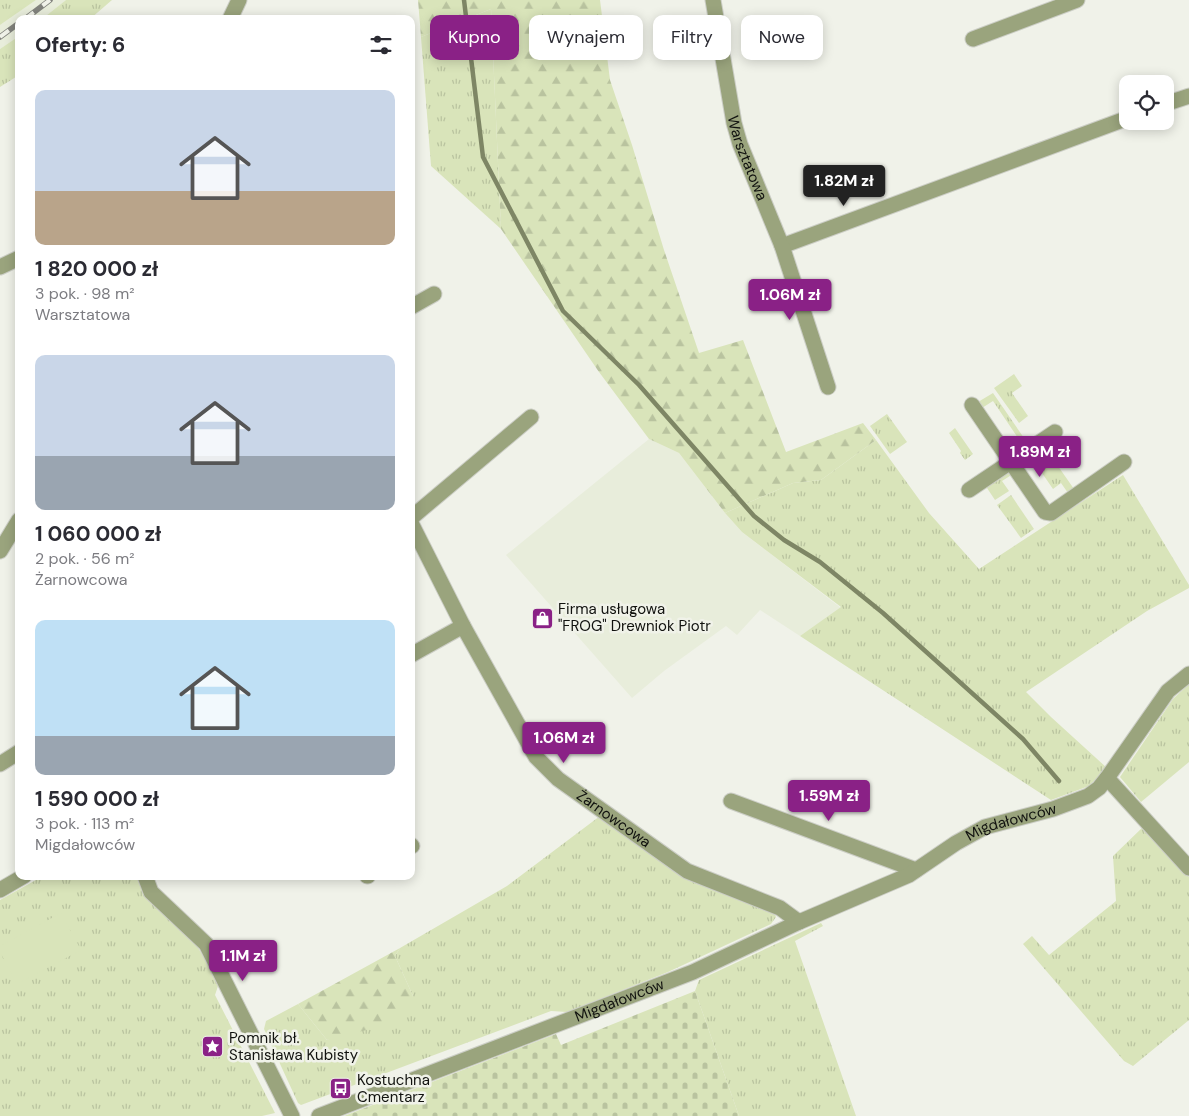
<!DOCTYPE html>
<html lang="pl">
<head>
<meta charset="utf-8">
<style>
  body { margin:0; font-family:"DM Sans",sans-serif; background:#f2f2f3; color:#2b2b33; height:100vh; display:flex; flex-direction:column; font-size:19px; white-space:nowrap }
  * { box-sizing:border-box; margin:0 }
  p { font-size:16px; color:#7c7c81 }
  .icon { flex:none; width:28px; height:28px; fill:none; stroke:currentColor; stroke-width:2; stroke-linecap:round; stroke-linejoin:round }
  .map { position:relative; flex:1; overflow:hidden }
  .side { position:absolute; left:15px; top:15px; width:400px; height:865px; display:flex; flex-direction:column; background:#fff; border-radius:10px; box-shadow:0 2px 12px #0003 }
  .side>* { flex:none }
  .guide { position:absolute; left:430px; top:15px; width:475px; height:45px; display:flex; gap:10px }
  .tools { position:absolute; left:1119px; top:75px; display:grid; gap:10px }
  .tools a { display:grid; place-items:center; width:55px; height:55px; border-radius:10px; background:#fff; box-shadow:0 2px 12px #0003; font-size:25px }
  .price { position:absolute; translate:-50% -42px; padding:0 11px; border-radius:5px; background:#8a2186; color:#fff; font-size:16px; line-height:32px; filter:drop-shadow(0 1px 2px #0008) }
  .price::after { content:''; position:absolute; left:50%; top:30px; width:15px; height:11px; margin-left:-8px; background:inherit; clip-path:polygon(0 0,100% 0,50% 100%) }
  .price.active { background:#222; color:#fff }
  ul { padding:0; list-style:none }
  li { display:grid; align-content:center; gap:10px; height:265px; padding:0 20px }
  li span { display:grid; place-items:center; height:155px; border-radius:10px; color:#555 }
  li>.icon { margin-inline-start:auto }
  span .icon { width:90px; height:90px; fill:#fffc; stroke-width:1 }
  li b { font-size:21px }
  h2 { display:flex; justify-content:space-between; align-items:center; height:60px; padding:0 20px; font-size:21px }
  .pill { padding:0 18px; border-radius:10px; background:#fff; box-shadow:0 2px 12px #0003; font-size:18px; line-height:45px }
  .pill.active { background:#8a2186; color:#fff }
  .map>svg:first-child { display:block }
  .built { fill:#e8eddb }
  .grass { fill:url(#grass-tufts) }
  .forest { fill:url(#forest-firs) }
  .cemetery { fill:url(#cemetery-stones) }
  .pitch { fill:#d9e4ba }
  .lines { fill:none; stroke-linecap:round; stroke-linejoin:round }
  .stream { stroke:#7e8665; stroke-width:4.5 }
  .minor-casing { stroke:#cccec6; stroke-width:17 }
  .minor { stroke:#9aa47d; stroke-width:15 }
  .rail-casing { stroke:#82837d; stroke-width:5.5 }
  .rail { stroke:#f0f2e9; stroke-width:4; stroke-dasharray:11; stroke-linecap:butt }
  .labels { text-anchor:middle; stroke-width:5; stroke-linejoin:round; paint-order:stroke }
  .street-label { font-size:15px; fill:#11120f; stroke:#f0f2e9 }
  .poi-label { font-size:15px; fill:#11120f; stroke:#f0f2e9; text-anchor:start }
</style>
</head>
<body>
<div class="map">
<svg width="1189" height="1116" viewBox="0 0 1189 1116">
  <defs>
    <pattern id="grass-tufts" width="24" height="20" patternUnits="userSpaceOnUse" patternTransform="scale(1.25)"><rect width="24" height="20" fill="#d9e4ba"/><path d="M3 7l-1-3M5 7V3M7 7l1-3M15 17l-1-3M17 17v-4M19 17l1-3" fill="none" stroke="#b9c39f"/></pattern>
    <pattern id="forest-firs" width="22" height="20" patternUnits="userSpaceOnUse" patternTransform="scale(1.25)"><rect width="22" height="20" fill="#d9e4ba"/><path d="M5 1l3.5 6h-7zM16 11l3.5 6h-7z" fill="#b9c39f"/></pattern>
    <pattern id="cemetery-stones" width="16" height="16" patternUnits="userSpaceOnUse" patternTransform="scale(1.25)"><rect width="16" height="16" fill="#d9e4ba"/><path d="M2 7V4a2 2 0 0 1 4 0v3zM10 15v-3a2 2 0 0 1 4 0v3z" fill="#b9c39f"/></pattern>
  </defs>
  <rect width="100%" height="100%" fill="#f0f2e9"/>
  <g class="built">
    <polygon points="36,0 66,0 42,19 19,19 19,36 0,49 0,25"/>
    <polygon points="649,439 679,453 725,513 742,532 841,608 800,636 760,610 737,635 726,626 664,671 632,698 506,555"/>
  </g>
  <g class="grass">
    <polygon points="0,0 36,0 0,25"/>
    <polygon points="66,0 112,0 90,19 42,19"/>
    <polygon points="491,9 501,229 431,166 421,37"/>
    <polygon points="19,36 19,75 0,87 0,49"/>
    <polygon points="1014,374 1022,386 1012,393 1028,416 1019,423 994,388"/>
    <polygon points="993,393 1024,438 1020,441 993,401 982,408 978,402"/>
    <polygon points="887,414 907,442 890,454 870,426"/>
    <polygon points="955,428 973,454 965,460 960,453 961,451 949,433"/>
    <polygon points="876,440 929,513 979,569 1123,475 1189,585 1189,588 1147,611 1026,692 1051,717 1107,768 1089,786 1051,800 800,636 841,607 742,532 725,513 793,483 821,480"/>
    <polygon points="1044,446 1074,489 1068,493 1061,483 1053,489 1033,460 1023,466 1022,461"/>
    <polygon points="1010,471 1013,474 1002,481 1009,491 995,500 985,485"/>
    <polygon points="1011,495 1034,529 1021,538 997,505"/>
    <polygon points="1189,684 1189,762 1141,802 1120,777 1173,699"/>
    <polygon points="600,816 773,911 776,917 771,924 668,972 567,1012 551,1011 301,1105 298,1103 264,1029 266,1021 298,1004 327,1040 413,996 395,956 400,948 507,886"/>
    <polygon points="1143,827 1189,877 1189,1020 1133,1066 1124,1061 1023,944 1032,936 1049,955 1116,901 1113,856"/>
    <polygon points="43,876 136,876 147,899 197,946 219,983 215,995 275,1113 262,1116 0,1116 0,900"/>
    <polygon points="821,923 823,926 795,941 856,1116 739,1116 695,991 699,980"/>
  </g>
  <g class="forest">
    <polygon points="418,0 600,0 610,80 632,145 664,250 699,353 743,340 786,452 863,423 876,440 821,480 793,483 725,513 679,453 649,439 599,372 501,229 491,9 421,37"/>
    <polygon points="400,948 395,956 413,996 398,1022 327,1040 298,1004"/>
  </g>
  <polygon class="cemetery" points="695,991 739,1116 344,1116 556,1034 561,1045"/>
  <polygon class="pitch" points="61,913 81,950 17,984 0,952 0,946"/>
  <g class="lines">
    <polyline class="stream" points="464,0 483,157 563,311 639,385 754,516 784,540 820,562 883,613 1023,739 1059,781"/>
    <defs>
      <g id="minor">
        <path id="s1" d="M713,0L734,123L740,144L782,246L1128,118"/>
        <polyline points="230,19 239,0"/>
        <polyline points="973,39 1077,0"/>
        <polyline points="1165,104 1189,96"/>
        <polyline points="782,246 828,387"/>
        <polyline points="0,267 19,258"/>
        <polyline points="411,307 434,294"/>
        <polyline points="972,405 1045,512 1051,513 1124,462"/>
        <polyline points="969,490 1055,432"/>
        <polyline points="411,518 531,417"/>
        <path id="s2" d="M411,523L463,626L536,757L558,779L687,871L780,908L799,922"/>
        <polyline points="0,551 19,520"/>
        <polyline points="411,655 463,626"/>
        <polyline points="0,764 19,752"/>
        <polyline points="1107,778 1189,868"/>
        <polyline points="731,801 916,870"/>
        <polyline points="411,845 412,846"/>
        <polyline points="145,876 151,892 206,944 292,1116"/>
        <polyline points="367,876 368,876"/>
        <polyline points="0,890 24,876"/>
        <path id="s3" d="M319,1116L693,972L799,922L909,875L956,843L985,827L1053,809L1088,796L1099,788L1107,778L1168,691L1189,674"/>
      </g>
    </defs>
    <use href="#minor" class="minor-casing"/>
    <use href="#minor" class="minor"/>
    <defs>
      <g id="rail">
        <polyline points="25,19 50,0"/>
        <polyline points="0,37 19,23"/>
      </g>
    </defs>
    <use href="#rail" class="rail-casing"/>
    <use href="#rail" class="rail"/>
  </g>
  <defs>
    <symbol id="shop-square" viewBox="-11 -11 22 22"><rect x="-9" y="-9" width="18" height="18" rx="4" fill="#8a2186" stroke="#f0f2e9"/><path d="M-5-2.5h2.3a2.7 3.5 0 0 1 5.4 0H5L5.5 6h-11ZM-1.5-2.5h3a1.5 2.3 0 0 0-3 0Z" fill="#fff"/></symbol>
    <symbol id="sight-square" viewBox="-11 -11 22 22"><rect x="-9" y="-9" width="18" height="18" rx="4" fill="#8a2186" stroke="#f0f2e9"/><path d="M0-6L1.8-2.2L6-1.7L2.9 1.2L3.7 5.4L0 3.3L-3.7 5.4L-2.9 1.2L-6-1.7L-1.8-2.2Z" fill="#fff"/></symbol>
    <symbol id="bus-square" viewBox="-11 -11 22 22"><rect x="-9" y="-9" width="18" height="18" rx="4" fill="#8a2186" stroke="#f0f2e9"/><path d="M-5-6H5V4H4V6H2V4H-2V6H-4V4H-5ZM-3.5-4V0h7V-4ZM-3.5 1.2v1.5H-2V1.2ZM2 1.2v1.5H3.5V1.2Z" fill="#fff"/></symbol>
  </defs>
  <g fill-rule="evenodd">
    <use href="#shop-square" x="530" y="606" width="25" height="25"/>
    <use href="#sight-square" x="200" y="1034" width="25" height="25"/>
    <use href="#bus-square" x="328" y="1076" width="25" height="25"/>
  </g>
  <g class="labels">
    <g class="street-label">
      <text dy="5" stroke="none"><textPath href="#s1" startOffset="162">Warsztatowa</textPath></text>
      <text dy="5" stroke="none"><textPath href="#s2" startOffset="365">Żarnowcowa</textPath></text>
      <text dy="5" stroke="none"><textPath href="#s3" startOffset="754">Migdałowców</textPath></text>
      <text dy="5" stroke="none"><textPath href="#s3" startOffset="322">Migdałowców</textPath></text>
    </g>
    <g class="poi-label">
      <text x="558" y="614">Firma usługowa<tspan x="558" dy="17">"FROG" Drewniok Piotr</tspan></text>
      <text x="229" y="1043">Pomnik bł.<tspan x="229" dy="17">Stanisława Kubisty</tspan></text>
      <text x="357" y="1085">Kostuchna<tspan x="357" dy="17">Cmentarz</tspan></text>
    </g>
  </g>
</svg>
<div class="tools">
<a><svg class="icon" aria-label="locate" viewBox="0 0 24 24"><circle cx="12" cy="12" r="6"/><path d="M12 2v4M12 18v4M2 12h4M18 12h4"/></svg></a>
</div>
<b class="price active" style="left:844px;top:207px">1.82M zł</b>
<b class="price" style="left:790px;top:321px">1.06M zł</b>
<b class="price" style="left:1040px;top:478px">1.89M zł</b>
<b class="price" style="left:564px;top:764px">1.06M zł</b>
<b class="price" style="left:829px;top:822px">1.59M zł</b>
<b class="price" style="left:243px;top:982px">1.1M zł</b>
<div class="guide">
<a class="pill active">Kupno</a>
<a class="pill">Wynajem</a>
<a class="pill">Filtry</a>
<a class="pill">Nowe</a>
</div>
<section class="side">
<h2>Oferty: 6<svg class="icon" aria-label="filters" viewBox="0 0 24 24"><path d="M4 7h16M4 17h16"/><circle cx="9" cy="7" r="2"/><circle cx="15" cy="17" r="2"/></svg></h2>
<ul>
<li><span style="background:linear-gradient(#c9d6e8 65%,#b9a48a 0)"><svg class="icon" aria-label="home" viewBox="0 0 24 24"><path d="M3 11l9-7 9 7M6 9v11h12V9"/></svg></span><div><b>1 820 000 zł</b><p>3 pok. · 98 m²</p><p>Warsztatowa</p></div></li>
<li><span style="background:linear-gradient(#c9d6e8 65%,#9aa5b1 0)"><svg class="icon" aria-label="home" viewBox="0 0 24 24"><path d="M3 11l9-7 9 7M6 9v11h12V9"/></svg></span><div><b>1 060 000 zł</b><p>2 pok. · 56 m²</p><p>Żarnowcowa</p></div></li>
<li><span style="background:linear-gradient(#bfe0f5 75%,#9aa5b1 0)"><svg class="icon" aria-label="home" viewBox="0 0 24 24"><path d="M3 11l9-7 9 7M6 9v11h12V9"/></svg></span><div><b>1 590 000 zł</b><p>3 pok. · 113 m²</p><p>Migdałowców</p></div></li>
</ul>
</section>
</div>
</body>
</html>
